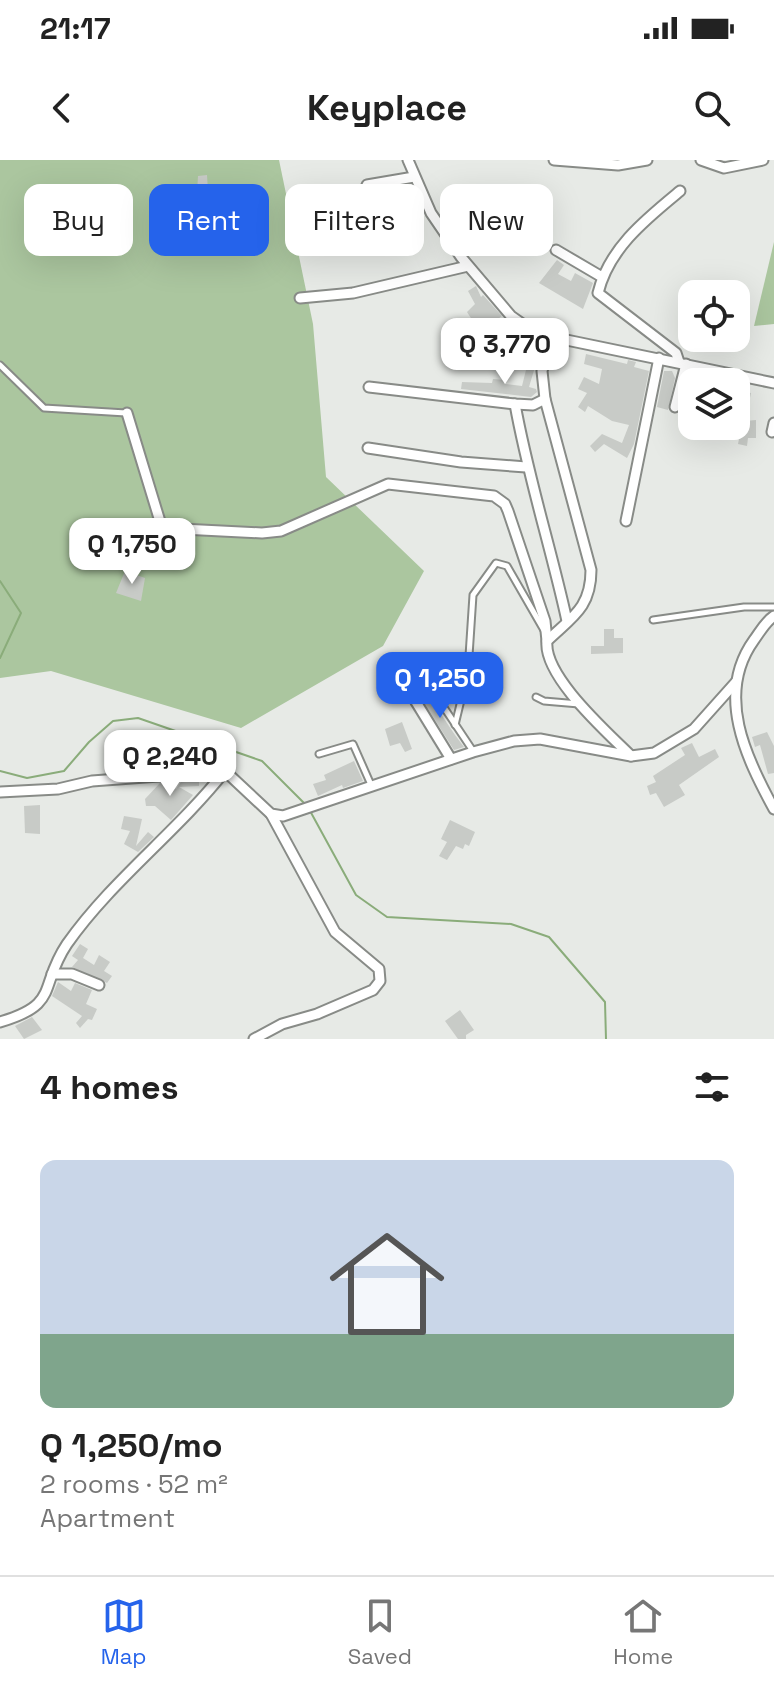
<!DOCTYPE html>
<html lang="en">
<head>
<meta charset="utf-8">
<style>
  body { margin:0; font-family:"Space Grotesk",sans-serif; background:#f6f6f6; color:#222; height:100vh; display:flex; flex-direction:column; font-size:30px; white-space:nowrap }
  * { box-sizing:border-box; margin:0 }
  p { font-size:26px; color:#767676 }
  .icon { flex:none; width:44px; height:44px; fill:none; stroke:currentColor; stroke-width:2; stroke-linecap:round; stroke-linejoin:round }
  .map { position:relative; height:879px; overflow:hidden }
  .details { display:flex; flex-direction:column; background:#fff; flex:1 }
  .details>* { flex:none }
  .hud { position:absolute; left:24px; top:24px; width:726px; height:72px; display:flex; gap:16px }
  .fabs { position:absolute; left:678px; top:120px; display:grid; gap:16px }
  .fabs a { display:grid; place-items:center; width:72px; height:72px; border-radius:16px; background:#fff; box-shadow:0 8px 32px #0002; font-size:40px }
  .price { position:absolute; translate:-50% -68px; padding:0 18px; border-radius:16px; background:#fff; color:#222; font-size:26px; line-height:52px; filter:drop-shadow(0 2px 4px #0008) }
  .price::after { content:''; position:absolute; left:50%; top:48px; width:24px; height:18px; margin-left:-12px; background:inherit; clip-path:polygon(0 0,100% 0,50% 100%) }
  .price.active { background:#2563eb; color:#fff }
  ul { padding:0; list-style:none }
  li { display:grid; align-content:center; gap:16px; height:424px; padding:0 40px }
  li span { display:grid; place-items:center; height:248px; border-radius:16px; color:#555 }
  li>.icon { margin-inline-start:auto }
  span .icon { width:144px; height:144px; fill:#fffc; stroke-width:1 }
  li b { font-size:34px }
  h2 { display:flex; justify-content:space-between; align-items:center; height:96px; padding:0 40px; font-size:34px }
  .chip { padding:0 28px; border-radius:16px; background:#fff; box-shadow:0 8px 32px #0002; font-size:28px; line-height:72px }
  .chip.active { background:#2563eb; color:#fff }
  .status { display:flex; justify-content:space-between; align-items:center; height:56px; padding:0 40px; background:#fff; direction:ltr }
  .status svg { height:22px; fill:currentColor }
  header { display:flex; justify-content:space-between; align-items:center; height:104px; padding:0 40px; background:#fff; font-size:36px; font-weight:700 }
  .menu { display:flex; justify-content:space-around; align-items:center; height:112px; border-top:2px solid #e0e0e0; background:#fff; font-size:22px; color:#767676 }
  .menu a { display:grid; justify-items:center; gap:4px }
  .menu .active { color:#2563eb }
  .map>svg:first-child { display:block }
  .green { fill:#abc69f }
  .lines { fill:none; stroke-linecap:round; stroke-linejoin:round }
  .stream { stroke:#8aac7a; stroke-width:2 }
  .building { fill:#c8cbc7 }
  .lane-casing { stroke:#888b87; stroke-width:9 }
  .street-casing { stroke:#888b87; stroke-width:13 }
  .lane { stroke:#fff; stroke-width:5 }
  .street { stroke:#fff; stroke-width:9 }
</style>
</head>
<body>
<div class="status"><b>21:17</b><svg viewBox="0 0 49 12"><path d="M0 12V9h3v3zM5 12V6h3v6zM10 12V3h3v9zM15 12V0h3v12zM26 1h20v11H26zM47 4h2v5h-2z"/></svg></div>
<header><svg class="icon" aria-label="back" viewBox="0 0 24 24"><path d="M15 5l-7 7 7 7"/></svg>Keyplace<svg class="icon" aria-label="search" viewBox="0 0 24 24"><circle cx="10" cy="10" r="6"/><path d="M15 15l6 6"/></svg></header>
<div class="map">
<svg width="774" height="879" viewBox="0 0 774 879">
  <rect width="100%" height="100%" fill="#e7eae6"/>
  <g class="green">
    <polygon points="0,0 279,0 313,164 326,317 424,411 383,486 241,568 51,511 0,518"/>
    <polygon points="774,82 774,164 754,166"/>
  </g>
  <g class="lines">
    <g class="stream">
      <polyline points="0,421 21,453 0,498"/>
      <polyline points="0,611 27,618 64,611 89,582 113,561 138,558 262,601 305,644"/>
      <polyline points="309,649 356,735 387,757 511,764 549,777 605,842 606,879"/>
    </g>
  </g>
  <g class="building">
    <polygon points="207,15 209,47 212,47 214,62 207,62 207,54 201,55 197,33 198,16"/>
    <polygon points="250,62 251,69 255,68 257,79 234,80 231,65"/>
    <polygon points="557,100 564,105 558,114 571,121 575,113 593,123 583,149 539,123"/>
    <polygon points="476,126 481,137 483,135 502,156 488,166 509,164 510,172 504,173 505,185 490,187 488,166 480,172 467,152 475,144 468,131"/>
    <polygon points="586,194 627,204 628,200 636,202 634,207 649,211 634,284 627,298 604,284 595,292 590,286 602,274 622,283 629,265 612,261 588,246 585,252 578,247 587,233 578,229 584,217 599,224 602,209 584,204"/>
    <polygon points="527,206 535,207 529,227 536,229 537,232 531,237 461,229 462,222 492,223 493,219 505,220 505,224 522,226"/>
    <polygon points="664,211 672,211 675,218 668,250 657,247"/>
    <polygon points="740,231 751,233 745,261 756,260 756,278 748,278 747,286 738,284 740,274 708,272 708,266 736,266"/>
    <polygon points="125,411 145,418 141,441 116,433"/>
    <polygon points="604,469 614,469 614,478 623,478 623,493 591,494 591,486 604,486"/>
    <polygon points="422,526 455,575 464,587 454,590 416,530"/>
    <polygon points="402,562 412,589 405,592 400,583 390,586 385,569"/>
    <polygon points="767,572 774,586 774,613 768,614 760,585 755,587 752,577"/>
    <polygon points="692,583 699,597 715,589 719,597 679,625 685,635 664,647 656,633 650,635 647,626 656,622 653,616 685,595 681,588"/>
    <polygon points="354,601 363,621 343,628 342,625 318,636 313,624 326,620 324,615"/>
    <polygon points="208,620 199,622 199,626 179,627 193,635 171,660 155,646 146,646 145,639 160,623 168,623 176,629 181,622"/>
    <polygon points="40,645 40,674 25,673 24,646"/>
    <polygon points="124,656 142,659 136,686 148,672 154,677 138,692 124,684 130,671 121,669"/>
    <polygon points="450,660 475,672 469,686 465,684 463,689 456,686 447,700 439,696 447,682 441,679"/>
    <polygon points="80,784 88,789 83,798 94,805 99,795 110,802 104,811 112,816 107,823 72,807 78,800 72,796"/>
    <polygon points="58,822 71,831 75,823 92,830 86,844 97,849 92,860 88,859 80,868 76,863 82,856 52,836"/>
    <polygon points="460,850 474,870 466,875 466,879 458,879 445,861"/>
    <polygon points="32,857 42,870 24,879 15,866"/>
  </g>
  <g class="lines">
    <defs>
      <g id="lane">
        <polyline points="0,205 44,248 126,253"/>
        <polyline points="653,460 744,447 774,447"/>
        <polyline points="417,507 473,591"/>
        <polyline points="536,537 544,541 579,544"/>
        <polyline points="455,565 468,511 473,435 496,403 507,406 545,472"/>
        <polyline points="319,594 353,584 372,627"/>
      </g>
      <g id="street">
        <polyline points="408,0 431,53 461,97 511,156 528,168 552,177 774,223"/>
        <polyline points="554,0 618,5 647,0"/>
        <polyline points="701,0 724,8 763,0"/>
        <polyline points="367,25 414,17"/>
        <polyline points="556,90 602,117"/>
        <polyline points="300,138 353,133 468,106"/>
        <path d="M552,177L542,211L545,239L591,410C591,448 572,457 547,481C543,516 607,572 631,596"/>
        <path d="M679,202L676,193L598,133C609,88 646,59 680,31"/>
        <polyline points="369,227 515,244 533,245 545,239"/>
        <path d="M515,244C528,317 551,388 567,461"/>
        <polyline points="675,247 686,204"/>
        <polyline points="127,253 162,368 262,373 281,371 388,324 494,336 505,344 508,351 545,461 547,481"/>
        <polyline points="772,272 774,263"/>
        <polyline points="368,288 461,302 526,307"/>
        <polyline points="626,361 659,198"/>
        <path d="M774,456C765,462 760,472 754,480C715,534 746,598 774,649"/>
        <polyline points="413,537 451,599"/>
        <polyline points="0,632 58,629 92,621 225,611"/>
        <polyline points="52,814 72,814 99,825"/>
        <path d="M0,862C61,844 38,827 67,784C112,720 177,672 225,611L271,654L283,656L473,592L514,581L540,579L631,596L654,593L694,569L736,522"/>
        <polyline points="254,879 282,864 317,854 373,830 380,821 379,809 335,772 271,654"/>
      </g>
    </defs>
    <use href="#lane" class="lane-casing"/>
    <use href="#street" class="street-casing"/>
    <use href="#lane" class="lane"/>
    <use href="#street" class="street"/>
  </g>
</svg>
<div class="fabs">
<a><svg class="icon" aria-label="locate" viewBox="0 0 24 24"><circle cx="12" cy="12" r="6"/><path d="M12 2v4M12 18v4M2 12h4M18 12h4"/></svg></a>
<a><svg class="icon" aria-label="layers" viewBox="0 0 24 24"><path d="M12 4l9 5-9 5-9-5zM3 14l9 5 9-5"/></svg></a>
</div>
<b class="price" style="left:505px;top:226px">Q 3,770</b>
<b class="price" style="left:132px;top:426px">Q 1,750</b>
<b class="price active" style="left:440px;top:560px">Q 1,250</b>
<b class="price" style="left:170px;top:638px">Q 2,240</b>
<div class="hud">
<a class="chip">Buy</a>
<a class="chip active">Rent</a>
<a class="chip">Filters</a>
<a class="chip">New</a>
</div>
</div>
<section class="details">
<h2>4 homes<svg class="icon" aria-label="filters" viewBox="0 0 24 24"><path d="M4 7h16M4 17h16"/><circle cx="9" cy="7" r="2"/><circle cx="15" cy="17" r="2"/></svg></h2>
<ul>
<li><span style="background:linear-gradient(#c9d6e8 70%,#7fa58c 0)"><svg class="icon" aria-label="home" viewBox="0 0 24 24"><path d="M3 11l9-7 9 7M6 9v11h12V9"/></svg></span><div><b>Q 1,250/mo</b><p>2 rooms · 52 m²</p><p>Apartment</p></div></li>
</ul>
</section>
<nav class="menu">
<a class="active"><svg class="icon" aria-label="map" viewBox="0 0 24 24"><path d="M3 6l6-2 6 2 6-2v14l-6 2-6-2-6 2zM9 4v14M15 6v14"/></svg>Map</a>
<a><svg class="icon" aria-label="saved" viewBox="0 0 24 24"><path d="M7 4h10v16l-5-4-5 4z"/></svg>Saved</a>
<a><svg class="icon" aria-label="home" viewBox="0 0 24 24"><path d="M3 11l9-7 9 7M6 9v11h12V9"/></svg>Home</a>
</nav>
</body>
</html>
